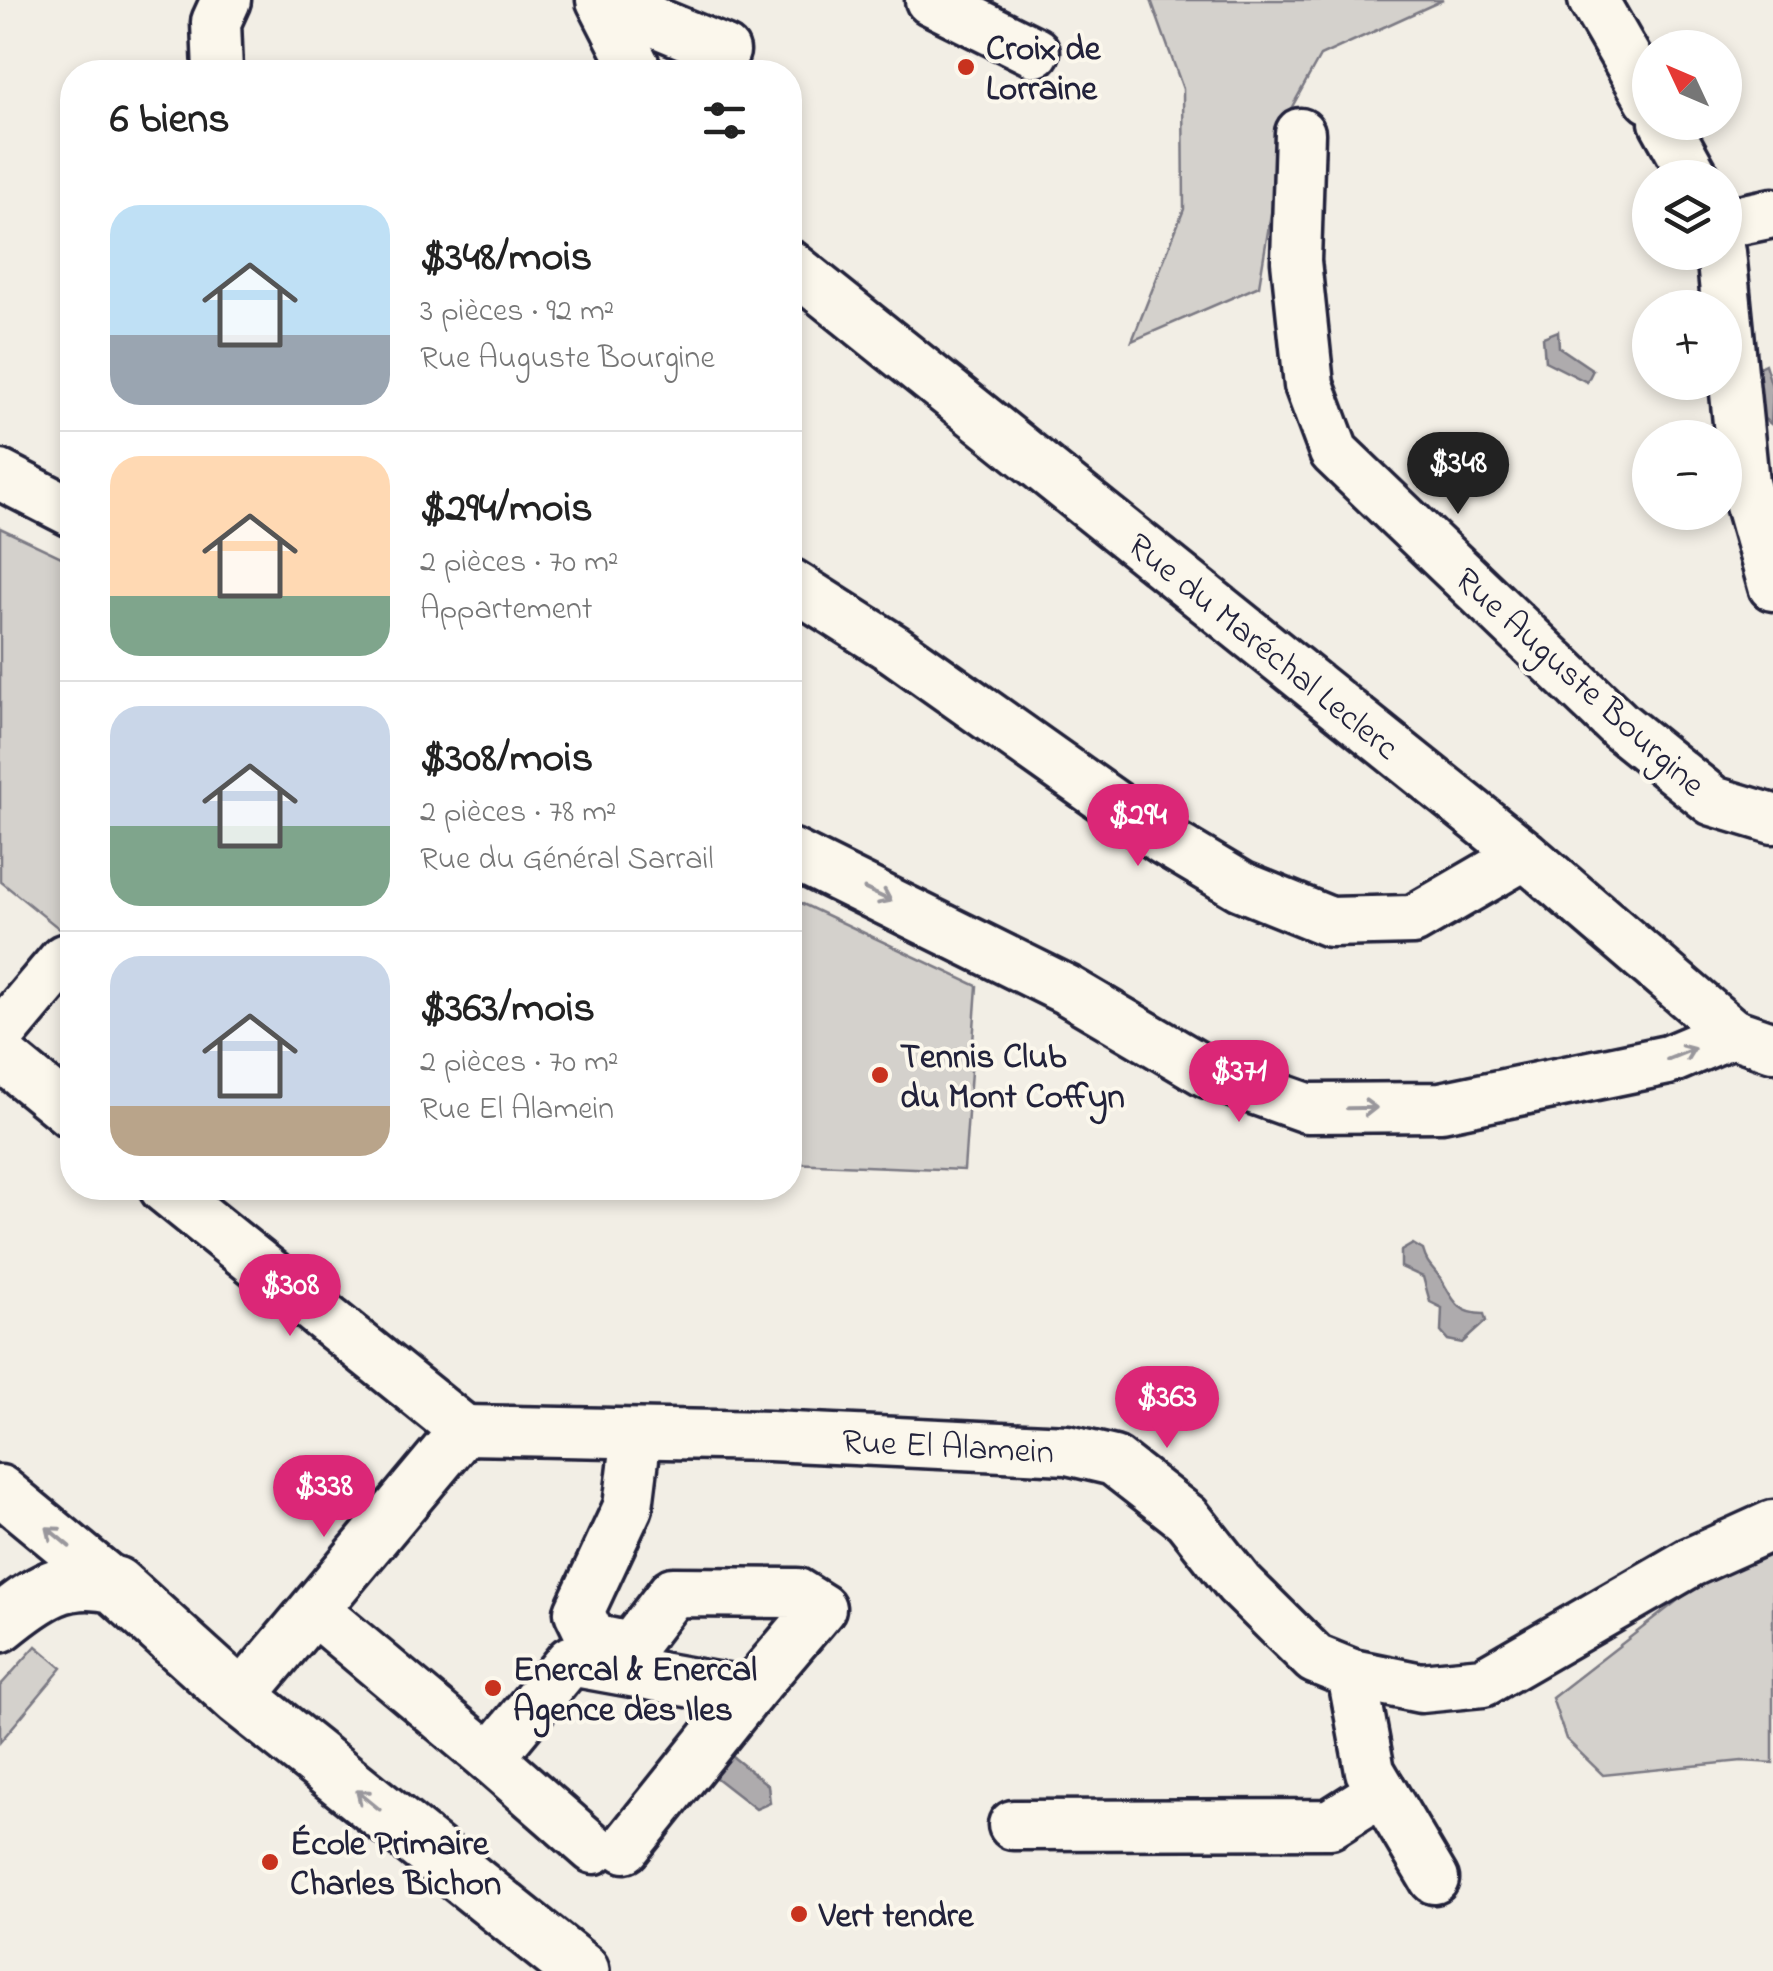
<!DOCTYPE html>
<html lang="fr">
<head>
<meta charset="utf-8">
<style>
  body { margin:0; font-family:"Indie Flower",sans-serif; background:#f6f6f6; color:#222; height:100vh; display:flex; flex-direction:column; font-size:38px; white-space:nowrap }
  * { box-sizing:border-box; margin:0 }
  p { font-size:32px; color:#767676 }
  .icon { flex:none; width:55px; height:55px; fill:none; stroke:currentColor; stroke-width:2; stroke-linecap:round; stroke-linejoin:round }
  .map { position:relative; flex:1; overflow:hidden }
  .side { position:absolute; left:60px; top:60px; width:742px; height:1140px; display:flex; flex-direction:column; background:#fff; border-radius:40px; box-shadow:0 5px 15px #0003 }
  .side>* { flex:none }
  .needle { width:65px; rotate:314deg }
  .buttons { position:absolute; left:1632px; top:30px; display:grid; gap:20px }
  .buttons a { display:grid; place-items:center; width:110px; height:110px; border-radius:50%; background:#fff; box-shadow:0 5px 15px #0003; font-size:50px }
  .price { position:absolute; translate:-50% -85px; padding:0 22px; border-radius:35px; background:#db2777; color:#fff; font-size:32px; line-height:65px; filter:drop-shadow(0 2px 5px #0008) }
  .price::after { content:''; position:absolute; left:50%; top:60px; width:30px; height:22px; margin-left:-15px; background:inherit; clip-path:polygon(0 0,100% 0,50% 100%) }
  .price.on { background:#222; color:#fff }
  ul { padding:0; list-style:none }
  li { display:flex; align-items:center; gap:30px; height:250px; padding:0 50px }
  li+li { border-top:2px solid #e0e0e0 }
  li span { display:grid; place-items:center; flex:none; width:280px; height:200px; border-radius:30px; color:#555 }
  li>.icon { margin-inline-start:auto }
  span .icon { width:120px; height:120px; fill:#fffc; stroke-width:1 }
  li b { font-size:42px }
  h2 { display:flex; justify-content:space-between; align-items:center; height:120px; padding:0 50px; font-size:42px }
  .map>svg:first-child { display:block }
  .green { fill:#d4d1cc; stroke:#7b7a84; stroke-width:2.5 }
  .water { fill:#aeabad; stroke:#76747f; stroke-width:2.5 }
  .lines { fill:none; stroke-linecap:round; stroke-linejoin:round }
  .minor-casing { stroke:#22223b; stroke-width:55 }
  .major-casing { stroke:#22223b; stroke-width:62 }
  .minor { stroke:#fbf7ec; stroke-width:48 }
  .major { stroke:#fbf7ec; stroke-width:55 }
  .oneway { stroke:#99979c }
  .poi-dot { fill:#c8321e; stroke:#fbf7ec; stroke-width:4 }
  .labels { text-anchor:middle; stroke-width:8; stroke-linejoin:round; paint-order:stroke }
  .poi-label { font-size:35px; font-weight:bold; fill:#22223b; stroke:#fbf7ec; text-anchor:start }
  .street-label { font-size:35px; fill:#22223b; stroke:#fbf7ec }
</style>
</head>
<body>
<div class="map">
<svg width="1773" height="1971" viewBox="0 0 1773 1971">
  <rect width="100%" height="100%" fill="#f2eee5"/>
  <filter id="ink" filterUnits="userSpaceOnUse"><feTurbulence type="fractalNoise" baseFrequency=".01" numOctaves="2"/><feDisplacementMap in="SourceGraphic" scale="20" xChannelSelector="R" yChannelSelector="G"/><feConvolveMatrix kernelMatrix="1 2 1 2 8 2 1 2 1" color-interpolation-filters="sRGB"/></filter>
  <g filter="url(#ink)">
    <g class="green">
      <polygon points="1151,0 1443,0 1320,56 1287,116 1259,286 1132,341 1184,209 1183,89"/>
      <polygon points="0,528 72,562 72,939 0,881"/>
      <polygon points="790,898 977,986 964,1170 790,1163"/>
      <polygon points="1773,1544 1773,1763 1742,1761 1603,1775 1566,1739 1552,1698 1686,1594"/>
      <polygon points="36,1646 62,1668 0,1742 0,1686"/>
    </g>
    <g class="water">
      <polygon points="1558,331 1559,347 1593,370 1587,382 1545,361 1543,337"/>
      <polygon points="1765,364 1773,390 1771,424 1763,418 1757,368"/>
      <path d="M1413,1244L1423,1250C1427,1265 1433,1267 1441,1279C1453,1299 1457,1314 1484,1314L1486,1321L1462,1343L1448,1340L1441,1332L1442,1308L1430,1302L1423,1277L1401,1267V1251Z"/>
      <polygon points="728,1753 768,1785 770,1803 756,1809 711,1774"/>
    </g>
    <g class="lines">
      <defs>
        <g id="minor">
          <polyline points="601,0 638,72"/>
          <polyline points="602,0 725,51"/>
          <polyline points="930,0 1035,52"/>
          <polyline points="1593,0 1650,99"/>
          <polyline points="218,72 216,22 226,0"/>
          <polyline points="1664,122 1695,178"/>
          <polyline points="1300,133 1296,261 1309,385 1334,452 1620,726 1713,801 1773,819"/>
          <polyline points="1725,223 1773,213"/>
          <polyline points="1721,252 1744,483 1773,586"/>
          <polyline points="790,265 1525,855 1732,1033"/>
          <polyline points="0,475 72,512"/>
          <polyline points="790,583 894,649 1162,839 1241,886 1330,922 1413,920 1525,855"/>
          <polyline points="790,853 1067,990 1208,1073 1307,1108 1441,1107 1668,1060 1732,1033 1773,1047"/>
          <polyline points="0,1035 64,959"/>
          <polyline points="0,1055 72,1114"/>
          <polyline points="164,1188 464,1430"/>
          <polyline points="464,1430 770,1436 1067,1450 1114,1461 1187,1518 1239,1584 1315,1659 1352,1674 1421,1688 1483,1682 1691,1562 1773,1525"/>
          <polyline points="0,1490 115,1585"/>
          <polyline points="316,1612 490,1758 570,1661 749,1693 821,1608 797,1593 673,1592 631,1647 592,1639 579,1612 628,1507 637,1434"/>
          <polyline points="1352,1674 1370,1771 1434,1879"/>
          <polyline points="240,1698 464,1430"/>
          <polyline points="490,1758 594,1849"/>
          <polyline points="1013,1825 1330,1824 1382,1791"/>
          <polyline points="625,1848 749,1693"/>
        </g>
        <path id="major" d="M0,1624C38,1593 65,1573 115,1585L240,1698L581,1971"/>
      </defs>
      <use href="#minor" class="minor-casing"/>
      <use href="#major" class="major-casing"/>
      <use href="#minor" class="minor"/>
      <use href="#major" class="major"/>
    </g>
    <defs><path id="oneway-shaft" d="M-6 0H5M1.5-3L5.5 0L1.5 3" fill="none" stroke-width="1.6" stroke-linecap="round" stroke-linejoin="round" transform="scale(2.5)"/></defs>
    <g class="oneway">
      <use href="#oneway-shaft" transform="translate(878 895) rotate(25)"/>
      <use href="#oneway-shaft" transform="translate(1681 1054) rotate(-22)"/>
      <use href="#oneway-shaft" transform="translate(1362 1108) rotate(-1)"/>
      <use href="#oneway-shaft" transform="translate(58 1537) rotate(-140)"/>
      <use href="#oneway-shaft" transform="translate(368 1800) rotate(-141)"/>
    </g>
  </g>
  <g class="poi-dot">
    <circle cx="966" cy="67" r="10"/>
    <circle cx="880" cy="1075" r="10"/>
    <circle cx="493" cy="1688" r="10"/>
    <circle cx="270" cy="1862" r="10"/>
    <circle cx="799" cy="1914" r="10"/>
  </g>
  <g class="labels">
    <g class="poi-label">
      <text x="986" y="59">Croix de<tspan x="986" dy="40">Lorraine</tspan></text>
      <text x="900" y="1067">Tennis Club<tspan x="900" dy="40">du Mont Coffyn</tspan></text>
      <text x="513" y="1680">Enercal &amp; Enercal<tspan x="513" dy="40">Agence des Iles</tspan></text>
      <text x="290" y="1854">École Primaire<tspan x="290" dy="40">Charles Bichon</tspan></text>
      <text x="819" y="1926">Vert tendre</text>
    </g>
    <g class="street-label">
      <text transform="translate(1264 645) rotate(39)" y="12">Rue du Maréchal Leclerc</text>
      <text transform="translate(1581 681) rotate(42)" y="12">Rue Auguste Bourgine</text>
      <text transform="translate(948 1445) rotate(3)" y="12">Rue El Alamein</text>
    </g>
  </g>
</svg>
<div class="buttons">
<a><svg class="needle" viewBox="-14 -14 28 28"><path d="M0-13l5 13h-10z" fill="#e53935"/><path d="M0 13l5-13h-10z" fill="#767676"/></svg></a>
<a><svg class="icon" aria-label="layers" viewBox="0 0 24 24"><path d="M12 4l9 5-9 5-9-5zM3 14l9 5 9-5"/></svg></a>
<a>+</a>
<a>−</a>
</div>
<b class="price on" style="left:1458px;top:517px">$348</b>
<b class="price" style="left:1138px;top:869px">$294</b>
<b class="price" style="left:1239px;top:1125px">$371</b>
<b class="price" style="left:290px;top:1339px">$308</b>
<b class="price" style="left:1167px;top:1451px">$363</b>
<b class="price" style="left:324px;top:1540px">$338</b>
<section class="side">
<h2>6 biens<svg class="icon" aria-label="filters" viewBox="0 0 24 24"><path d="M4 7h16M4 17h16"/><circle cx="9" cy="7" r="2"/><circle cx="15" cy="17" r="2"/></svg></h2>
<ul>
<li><span style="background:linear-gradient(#bfe0f5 65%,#9aa5b1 0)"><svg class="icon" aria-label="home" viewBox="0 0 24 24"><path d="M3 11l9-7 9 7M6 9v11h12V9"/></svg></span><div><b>$348/mois</b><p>3 pièces · 92 m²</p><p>Rue Auguste Bourgine</p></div></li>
<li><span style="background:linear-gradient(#ffd9b3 70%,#7fa58c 0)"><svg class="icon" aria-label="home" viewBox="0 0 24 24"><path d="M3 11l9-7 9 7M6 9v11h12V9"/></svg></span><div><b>$294/mois</b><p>2 pièces · 70 m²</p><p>Appartement</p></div></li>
<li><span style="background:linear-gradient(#c9d6e8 60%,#7fa58c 0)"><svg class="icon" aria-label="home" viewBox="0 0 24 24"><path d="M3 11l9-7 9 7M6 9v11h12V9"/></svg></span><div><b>$308/mois</b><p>2 pièces · 78 m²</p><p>Rue du Général Sarrail</p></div></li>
<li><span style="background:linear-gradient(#c9d6e8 75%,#b9a48a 0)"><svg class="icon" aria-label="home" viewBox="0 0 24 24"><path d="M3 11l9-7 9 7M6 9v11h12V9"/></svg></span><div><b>$363/mois</b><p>2 pièces · 70 m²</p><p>Rue El Alamein</p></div></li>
</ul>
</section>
</div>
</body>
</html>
